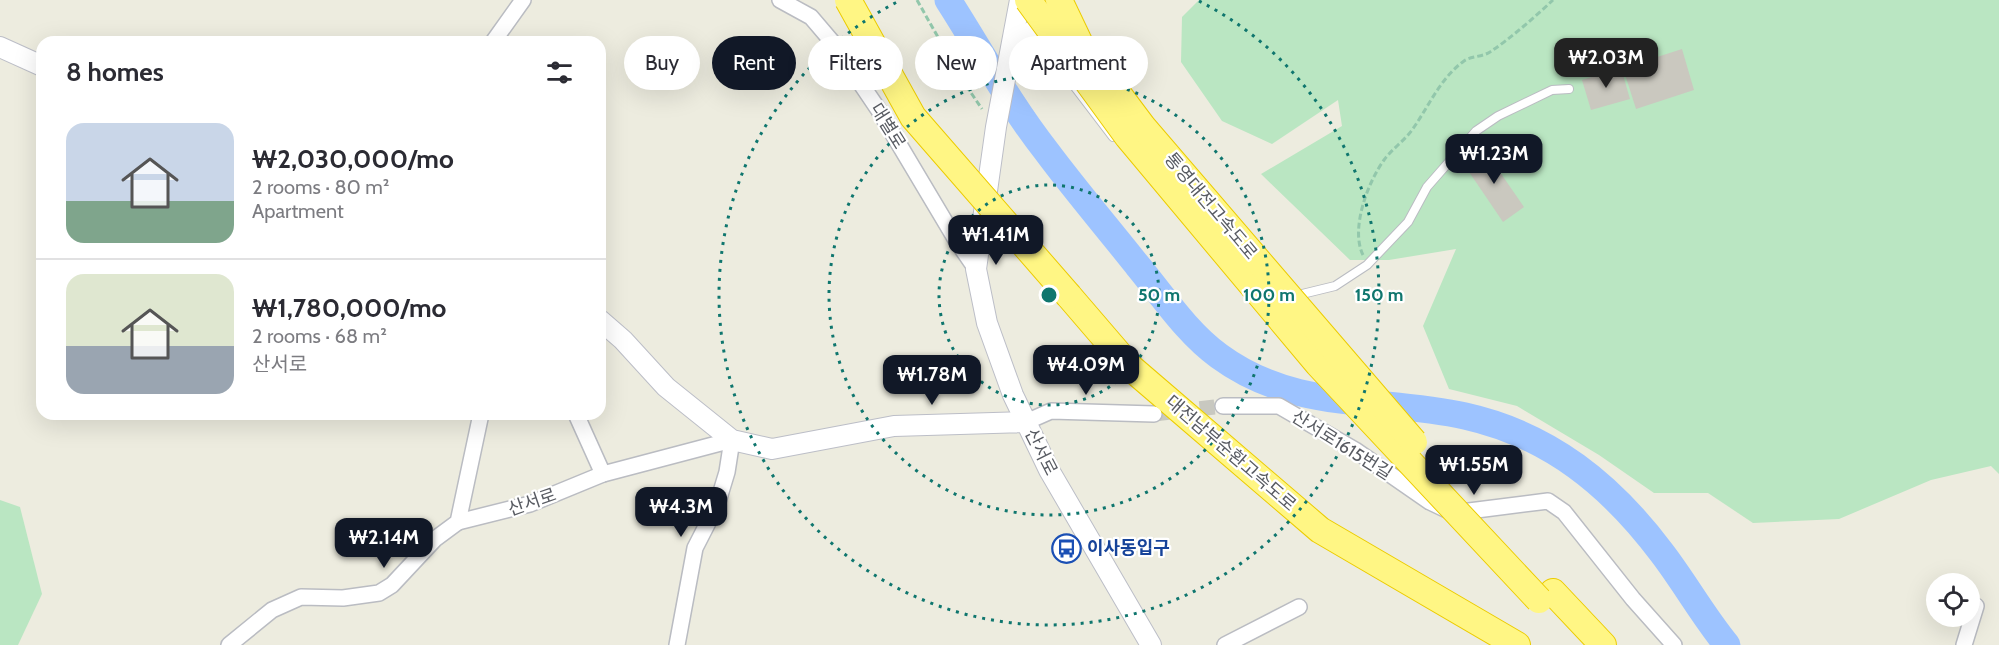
<!DOCTYPE html>
<html lang="en">
<head>
<meta charset="utf-8">
<style>
  body { margin:0; font-family:Cabin,"Noto Sans KR",sans-serif; background:#f7f7f7; color:#2b2b33; height:100vh; display:flex; flex-direction:column; font-size:22px; white-space:nowrap }
  * { box-sizing:border-box; margin:0 }
  p { font-size:20px; color:#7c7c81 }
  .icon { flex:none; width:33px; height:33px; fill:none; stroke:currentColor; stroke-width:2; stroke-linecap:round; stroke-linejoin:round }
  .map { position:relative; flex:1; overflow:hidden }
  .details { position:absolute; left:36px; top:36px; width:570px; height:384px; display:flex; flex-direction:column; background:#fff; border-radius:18px; box-shadow:0 6px 24px #0002 }
  .details>* { flex:none }
  .guide { position:absolute; left:624px; top:36px; width:570px; height:54px; display:flex; gap:12px }
  .tools { position:absolute; left:1926px; top:573px; display:grid; gap:12px }
  .tools a { display:grid; place-items:center; width:54px; height:54px; border-radius:50%; background:#fff; box-shadow:0 6px 24px #0002; font-size:30px }
  .price { position:absolute; translate:-50% -51px; padding:0 14px; border-radius:12px; background:#111827; color:#fff; font-size:20px; line-height:39px; filter:drop-shadow(0 2px 3px #0008) }
  .price::after { content:''; position:absolute; left:50%; top:36px; width:18px; height:14px; margin-left:-9px; background:inherit; clip-path:polygon(0 0,100% 0,50% 100%) }
  .price.on { background:#222; color:#fff }
  ul { padding:0; list-style:none }
  li { display:flex; align-items:center; gap:18px; height:150px; padding:0 30px }
  li+li { border-top:2px solid #e1e1e2 }
  li span { display:grid; place-items:center; flex:none; width:168px; height:120px; border-radius:18px; color:#555 }
  li>.icon { margin-inline-start:auto }
  span .icon { width:72px; height:72px; fill:#fffc; stroke-width:1 }
  li b { font-size:26px }
  h2 { display:flex; justify-content:space-between; align-items:center; height:72px; padding:0 30px; font-size:26px }
  .tag { padding:0 21px; border-radius:27px; background:#fff; box-shadow:0 6px 24px #0002; font-size:21px; line-height:54px }
  .tag.on { background:#111827; color:#fff }
  .map>svg:first-child { display:block }
  .green { fill:#bae6c2 }
  .lines { fill:none; stroke-linecap:round; stroke-linejoin:round }
  .river { stroke:#9dc3ff; stroke-width:27 }
  .building { fill:#cac8bf }
  .street-tunnel { stroke:#c8c8c0; stroke-width:15; stroke-dasharray:15 8; stroke-linecap:butt }
  .lane-casing { stroke:#babcc2; stroke-width:10 }
  .street-casing { stroke:#babcc2; stroke-width:18 }
  .secondary-casing { stroke:#bcbec7; stroke-width:22 }
  .highway-casing { stroke:#eccc00; stroke-width:28 }
  .path { stroke:#92c7ab; stroke-width:3; stroke-dasharray:6 3; stroke-linecap:butt }
  .lane { stroke:#fff; stroke-width:8 }
  .street { stroke:#fff; stroke-width:15 }
  .secondary { stroke:#fff; stroke-width:20 }
  .highway { stroke:#fff684; stroke-width:26 }
  .highway-bridge-casing { stroke:#eccc00; stroke-width:28; stroke-linecap:butt }
  .highway-bridge { stroke:#fff684; stroke-width:26 }
  .ring { fill:none; stroke:#0f766e; stroke-width:3; stroke-dasharray:3 6 }
  .labels { text-anchor:middle; stroke-width:4.5; stroke-linejoin:round; paint-order:stroke }
  .street-label { font-size:18px; fill:#585b62; stroke:#fff }
  .transit-label { font-size:18px; font-weight:bold; fill:#164399; stroke:#fff; text-anchor:start }
  .centre { fill:#0f766e; stroke:#fff; stroke-width:3 }
  .ring-label { font-size:18px; text-anchor:middle; font-weight:bold; fill:#0f766e; stroke:#fff; stroke-width:4.5; stroke-linejoin:round; paint-order:stroke }
</style>
</head>
<body>
<div class="map">
<svg width="1999" height="645" viewBox="0 0 1999 645">
  <rect width="100%" height="100%" fill="#edecdf"/>
  <g class="green">
    <polygon points="1199,0 1999,0 1999,474 1991,466 1931,480 1839,519 1753,523 1708,493 1654,493 1599,455 1517,406 1449,389 1423,326 1456,249 1389,260 1350,260 1261,174 1342,126 1338,100 1272,144 1222,121 1181,62 1182,17"/>
    <polygon points="0,500 20,507 42,594 18,645 0,645"/>
  </g>
  <g class="lines">
    <path class="river" d="M948,0C980,50 1010,105 1047,152C1076,191 1107,227 1137,265C1162,295 1187,333 1219,356C1295,412 1380,397 1465,416C1550,435 1611,485 1662,553C1685,583 1703,616 1727,645"/>
  </g>
  <g class="building">
    <polygon points="1682,49 1694,90 1636,109 1623,68"/>
    <polygon points="1621,68 1630,99 1591,110 1582,80"/>
    <polygon points="1484,149 1524,207 1503,222 1463,163"/>
  </g>
  <g class="lines">
    <polyline class="street-tunnel" points="1154,414 1223,406"/>
    <defs>
      <g id="lane">
        <polyline points="1030,28 1113,137"/>
        <polyline points="1294,296 1335,286 1367,265 1408,222 1427,187 1476,131 1498,116 1552,90 1569,89"/>
      </g>
      <g id="street">
        <polyline points="780,0 811,17 834,44 878,109 956,240 976,269"/>
        <polyline points="493,42 523,0"/>
        <polyline points="1011,44 1049,15"/>
        <polyline points="1223,406 1279,406 1355,450 1430,502 1453,513 1548,501 1564,512 1633,599 1674,645"/>
        <polyline points="576,414 603,474"/>
        <polyline points="1026,422 1051,411 1154,414"/>
        <polyline points="458,522 530,504 603,474 732,440 727,472 717,505 695,548 677,645"/>
        <polyline points="229,645 272,610 301,597 343,598 379,593 392,585 435,539 458,522 481,414"/>
        <polyline points="1225,645 1299,607"/>
        <polyline points="1964,645 1976,606"/>
      </g>
      <g id="secondary">
        <polyline points="1020,0 996,127 976,269 987,323 1013,395 1026,422"/>
        <polyline points="0,47 42,66"/>
        <polyline points="600,320 623,340 666,387 732,440 772,449 894,426 1026,422 1049,470 1151,645"/>
      </g>
      <g id="highway">
        <polyline points="1069,296 1130,367 1320,530 1517,645"/>
        <polyline points="1553,592 1603,645"/>
      </g>
    </defs>
    <use href="#lane" class="lane-casing"/>
    <use href="#street" class="street-casing"/>
    <use href="#secondary" class="secondary-casing"/>
    <use href="#highway" class="highway-casing"/>
    <g class="path">
      <polyline points="917,0 961,78 982,109"/>
      <path d="M1363,255C1350,229 1368,182 1384,160C1392,149 1404,141 1412,130C1428,108 1440,78 1464,61C1471,56 1482,57 1490,52C1511,38 1535,17 1553,0"/>
    </g>
    <use href="#lane" class="lane"/>
    <use href="#street" class="street"/>
    <use href="#secondary" class="secondary"/>
    <use href="#highway" class="highway"/>
    <defs>
      <g id="highway-bridge">
        <polyline points="848,0 913,117 1069,296"/>
        <polyline points="1028,0 1128,137 1318,364 1539,600"/>
        <polyline points="1059,0 1081,46"/>
        <polyline points="1110,83 1143,127 1414,442"/>
      </g>
    </defs>
    <use href="#highway-bridge" class="highway-bridge-casing"/>
    <use href="#highway-bridge" class="highway-bridge"/>
  </g>
  <g class="ring">
    <circle cx="1049" cy="295" r="110"/>
    <circle cx="1049" cy="295" r="220"/>
    <path d="M1199 1A330 330 0 1 1 899 1"/>
  </g>
  <defs>
    <symbol id="bus-ring" viewBox="-11 -11 22 22"><circle r="9.5" fill="#fff" stroke="#1a4fb4" stroke-width="1.5"/><path d="M-5-6H5V4H4V6H2V4H-2V6H-4V4H-5ZM-3.5-4V0h7V-4ZM-3.5 1.2v1.5H-2V1.2ZM2 1.2v1.5H3.5V1.2Z" fill="#1a4fb4"/></symbol>
  </defs>
  <g fill-rule="evenodd">
    <use href="#bus-ring" x="1050" y="532" width="33" height="33"/>
  </g>
  <g class="labels">
    <g class="street-label">
      <text transform="translate(888 126) rotate(58)" y="6">대별로</text>
      <text transform="translate(1211 206) rotate(50)" y="6">통영대전고속도로</text>
      <text transform="translate(1342 445) rotate(32)" y="6">산서로1615번길</text>
      <text transform="translate(1041 452) rotate(63)" y="6">산서로</text>
      <text transform="translate(1231 453) rotate(41)" y="6">대전남부순환고속도로</text>
      <text transform="translate(532 502) rotate(-19)" y="6">산서로</text>
    </g>
    <g class="transit-label">
      <text x="1087" y="554">이사동입구</text>
    </g>
  </g>
  <circle cx="1049" cy="295" r="9" class="centre"/>
  <g class="ring-label">
    <text x="1159" y="301">50 m</text>
    <text x="1269" y="301">100 m</text>
    <text x="1379" y="301">150 m</text>
  </g>
</svg>
<div class="tools">
<a><svg class="icon" aria-label="locate" viewBox="0 0 24 24"><circle cx="12" cy="12" r="6"/><path d="M12 2v4M12 18v4M2 12h4M18 12h4"/></svg></a>
</div>
<b class="price on" style="left:1606px;top:89px">₩2.03M</b>
<b class="price" style="left:1494px;top:185px">₩1.23M</b>
<b class="price" style="left:996px;top:266px">₩1.41M</b>
<b class="price" style="left:1086px;top:396px">₩4.09M</b>
<b class="price" style="left:932px;top:406px">₩1.78M</b>
<b class="price" style="left:1474px;top:496px">₩1.55M</b>
<b class="price" style="left:681px;top:538px">₩4.3M</b>
<b class="price" style="left:384px;top:569px">₩2.14M</b>
<div class="guide">
<a class="tag">Buy</a>
<a class="tag on">Rent</a>
<a class="tag">Filters</a>
<a class="tag">New</a>
<a class="tag">Apartment</a>
</div>
<section class="details">
<h2>8 homes<svg class="icon" aria-label="filters" viewBox="0 0 24 24"><path d="M4 7h16M4 17h16"/><circle cx="9" cy="7" r="2"/><circle cx="15" cy="17" r="2"/></svg></h2>
<ul>
<li><span style="background:linear-gradient(#c9d6e8 65%,#7fa58c 0)"><svg class="icon" aria-label="home" viewBox="0 0 24 24"><path d="M3 11l9-7 9 7M6 9v11h12V9"/></svg></span><div><b>₩2,030,000/mo</b><p>2 rooms · 80 m²</p><p>Apartment</p></div></li>
<li><span style="background:linear-gradient(#dfe7d0 60%,#9aa5b1 0)"><svg class="icon" aria-label="home" viewBox="0 0 24 24"><path d="M3 11l9-7 9 7M6 9v11h12V9"/></svg></span><div><b>₩1,780,000/mo</b><p>2 rooms · 68 m²</p><p>산서로</p></div></li>
</ul>
</section>
</div>
</body>
</html>
